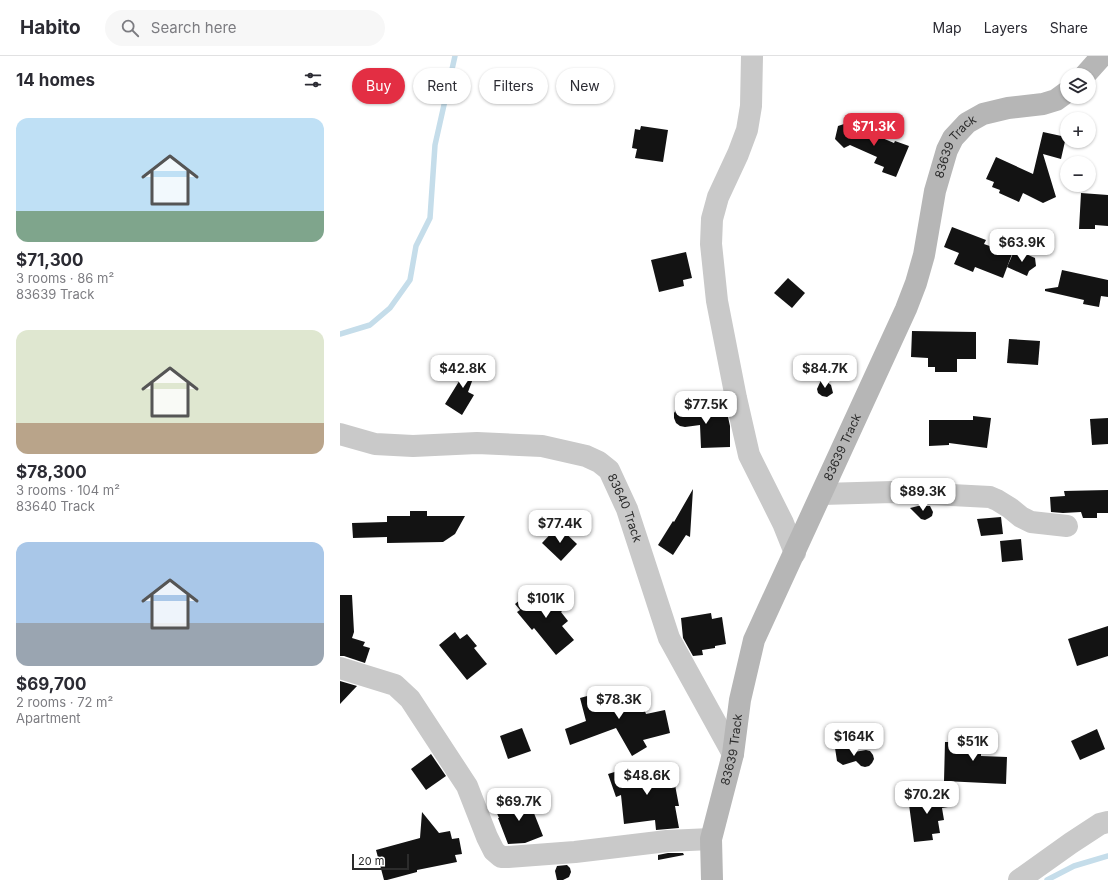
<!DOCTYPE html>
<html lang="en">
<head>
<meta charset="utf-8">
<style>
  body { margin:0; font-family:Inter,sans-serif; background:#f7f7f7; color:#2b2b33; height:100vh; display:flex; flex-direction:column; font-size:15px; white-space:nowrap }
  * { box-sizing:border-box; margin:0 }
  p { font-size:13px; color:#7c7c81 }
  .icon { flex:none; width:22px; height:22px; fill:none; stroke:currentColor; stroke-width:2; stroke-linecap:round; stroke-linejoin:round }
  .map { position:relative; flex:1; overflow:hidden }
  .panel { display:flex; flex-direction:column; background:#fff; width:340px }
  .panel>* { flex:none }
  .top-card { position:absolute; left:12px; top:12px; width:380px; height:36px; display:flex; gap:8px }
  .controls { position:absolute; left:720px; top:12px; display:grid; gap:8px }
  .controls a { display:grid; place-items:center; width:36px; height:36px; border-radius:50%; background:#fff; box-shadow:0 1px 3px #0004; font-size:20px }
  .scale { position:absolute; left:12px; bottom:10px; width:57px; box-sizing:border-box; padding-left:4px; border:2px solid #2c2c2c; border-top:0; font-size:11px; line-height:14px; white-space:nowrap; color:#2c2c2c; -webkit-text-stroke:3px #fff; paint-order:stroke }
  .price { position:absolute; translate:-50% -34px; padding:0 9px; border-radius:8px; background:#fff; color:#222; font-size:13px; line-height:26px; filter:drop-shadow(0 1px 2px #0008) }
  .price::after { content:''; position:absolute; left:50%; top:24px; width:12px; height:9px; margin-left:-6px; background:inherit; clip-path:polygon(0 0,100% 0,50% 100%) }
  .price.selected { background:#e32e43; color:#fff }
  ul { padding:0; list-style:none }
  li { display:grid; align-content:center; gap:8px; height:212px; padding:0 16px }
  li span { display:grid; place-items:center; height:124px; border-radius:12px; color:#555 }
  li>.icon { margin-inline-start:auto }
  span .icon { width:72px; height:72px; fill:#fffc; stroke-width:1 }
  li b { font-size:17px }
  h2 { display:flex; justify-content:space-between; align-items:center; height:48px; padding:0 16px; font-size:17px }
  .tag { padding:0 14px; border-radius:18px; background:#fff; box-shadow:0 1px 3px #0004; font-size:14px; line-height:36px }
  .tag.selected { background:#e32e43; color:#fff }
  header { display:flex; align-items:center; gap:24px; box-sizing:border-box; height:56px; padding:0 20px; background:#fff; border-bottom:1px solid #e1e1e2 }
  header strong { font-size:19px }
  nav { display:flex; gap:22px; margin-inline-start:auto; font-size:14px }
  .search { width:280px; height:36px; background:#f7f7f7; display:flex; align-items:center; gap:10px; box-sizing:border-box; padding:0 14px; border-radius:22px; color:#7c7c81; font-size:15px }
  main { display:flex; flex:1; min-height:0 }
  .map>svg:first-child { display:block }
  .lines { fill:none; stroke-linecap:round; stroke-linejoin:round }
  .stream { stroke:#c5ddea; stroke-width:5.5 }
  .building { fill:#131313 }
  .street { stroke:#c9c9c9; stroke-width:22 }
  .secondary { stroke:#b6b6b6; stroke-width:22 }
  .labels { text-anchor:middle; stroke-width:4; stroke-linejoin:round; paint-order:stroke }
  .street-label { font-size:12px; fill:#2c2c2c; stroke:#fff }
</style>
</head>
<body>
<header>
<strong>Habito</strong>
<div class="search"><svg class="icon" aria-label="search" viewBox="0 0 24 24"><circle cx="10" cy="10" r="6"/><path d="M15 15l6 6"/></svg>Search here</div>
<nav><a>Map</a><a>Layers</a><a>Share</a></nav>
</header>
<main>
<section class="panel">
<h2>14 homes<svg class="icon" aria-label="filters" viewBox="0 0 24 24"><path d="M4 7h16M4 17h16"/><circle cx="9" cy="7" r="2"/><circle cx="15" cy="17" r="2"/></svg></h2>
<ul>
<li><span style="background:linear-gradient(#bfe0f5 75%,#7fa58c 0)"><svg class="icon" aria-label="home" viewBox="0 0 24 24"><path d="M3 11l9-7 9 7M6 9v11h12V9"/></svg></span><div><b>$71,300</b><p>3 rooms · 86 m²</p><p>83639 Track</p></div></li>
<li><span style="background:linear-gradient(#dfe7d0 75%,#b9a48a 0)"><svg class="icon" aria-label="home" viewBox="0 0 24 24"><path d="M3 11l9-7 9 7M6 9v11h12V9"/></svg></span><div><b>$78,300</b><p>3 rooms · 104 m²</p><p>83640 Track</p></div></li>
<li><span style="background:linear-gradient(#a9c7e8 65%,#9aa5b1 0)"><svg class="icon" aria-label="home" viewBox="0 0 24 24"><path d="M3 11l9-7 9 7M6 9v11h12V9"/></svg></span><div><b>$69,700</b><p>2 rooms · 72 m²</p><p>Apartment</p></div></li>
</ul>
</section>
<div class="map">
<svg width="768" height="824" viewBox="0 0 768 824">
  <rect width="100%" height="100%" fill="#fff"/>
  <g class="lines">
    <g class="stream">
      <polyline points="0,278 30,269 50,252 70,224 76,190 90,162 95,89 115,0"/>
      <polyline points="707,824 734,810 768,800"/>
    </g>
  </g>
  <g class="building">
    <polygon points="507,67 554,87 555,85 569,90 556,121 542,116 544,111 534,107 537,101 510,89 504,92 495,83 498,70"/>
    <polygon points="301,70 328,74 323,106 295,102 297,93 292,92 295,73 300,74"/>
    <polygon points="703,76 726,81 721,103 703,98 716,141 703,147 683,137 679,146 659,137 660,134 652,131 654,126 646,123 656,101 693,118"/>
    <polygon points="741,137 768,139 768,170 755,169 755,173 739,173"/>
    <polygon points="612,171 646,184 644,188 672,198 663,222 635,211 633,216 614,208 619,197 604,191"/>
    <polygon points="675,193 695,202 696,210 689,215 687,220 667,211"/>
    <polygon points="346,196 352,222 343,224 344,230 319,236 311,204"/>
    <polygon points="722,214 768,224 768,241 761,240 759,251 743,248 744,244 705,235 705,233 718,231"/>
    <polygon points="448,222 465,237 452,252 434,237"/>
    <polygon points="572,275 636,276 636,303 617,303 617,316 595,316 595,311 588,311 588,302 571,301"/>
    <polygon points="669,283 700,285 698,309 667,307"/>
    <polygon points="134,301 140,304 128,336 134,339 122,359 105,348"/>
    <polygon points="482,322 491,329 493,337 487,341 482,340 478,337 477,333"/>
    <polygon points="346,348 351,350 357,354 386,352 390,370 390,391 361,392 360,369 345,371 340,370 336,367 334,362 334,357 337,352 341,349"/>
    <polygon points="633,360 651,362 647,392 609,387 609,389 589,390 589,364 633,364"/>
    <polygon points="768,362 768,388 752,389 750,363"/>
    <polygon points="353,433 350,481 346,479 333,499 318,489 333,465 334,466"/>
    <polygon points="768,434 768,457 757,457 757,462 743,462 741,456 723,457 711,456 710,441 725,440 724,435"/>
    <polygon points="578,450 590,450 593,456 592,460 589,462 585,464 581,463 570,452"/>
    <polygon points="70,455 87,455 87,460 125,460 115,478 103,486 47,487 47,481 13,482 12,467 47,466 47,460 70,460"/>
    <polygon points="661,461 663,478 641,480 637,463"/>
    <polygon points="218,470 237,488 221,505 202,487"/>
    <polygon points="681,483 683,504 662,506 660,485"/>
    <polygon points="208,533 224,553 221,556 228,565 222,570 234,584 216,599 194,572 192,574 177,556 180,554 175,548 191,535 196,542"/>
    <polygon points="0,539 12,539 14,576 12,582 25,586 23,590 30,592 25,607 4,600 0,600"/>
    <polygon points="371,557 372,563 382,561 386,588 375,590 375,592 362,594 363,599 353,600 343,582 341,562"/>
    <polygon points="768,570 768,600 737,610 728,583"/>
    <polygon points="115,576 120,583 127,578 137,590 134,592 147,608 127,624 99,589"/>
    <polygon points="0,625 17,630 0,648"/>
    <polygon points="269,634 271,641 287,635 290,642 299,639 306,658 325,654 330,677 303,684 307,691 292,700 276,672 230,689 225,673 246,665 240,642"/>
    <polygon points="182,672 191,695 168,703 160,680"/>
    <polygon points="757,673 765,693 740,704 731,685"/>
    <polygon points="621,675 641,675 641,700 667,701 666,728 604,725 605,686 621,686"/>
    <polygon points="508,691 514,696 526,694 530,695 533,699 534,703 532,707 529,710 525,711 521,710 516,705 503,709 497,705 495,692"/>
    <polygon points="91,698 106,720 86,734 71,713"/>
    <polygon points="297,709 320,712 325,715 332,713 339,750 335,750 339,772 316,774 315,764 284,768 281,739 276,741 268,718"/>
    <polygon points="606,735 608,751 602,752 604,764 598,765 600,777 592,778 593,784 574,786 568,741"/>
    <polygon points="188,742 203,780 185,787 168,788 158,762 159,762 155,753"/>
    <polygon points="82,756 99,777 110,775 112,783 119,782 122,798 115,799 117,806 77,814 77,816 47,824 44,824 36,794 80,782"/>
    <polygon points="328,797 343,797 344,799 318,804 318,799"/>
    <polygon points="227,809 230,812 231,816 229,821 223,824 217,824 215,815 217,810"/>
  </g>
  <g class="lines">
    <g class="street">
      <polyline points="412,0 411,50 407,74 398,98 378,141 372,163 371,188 377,245 396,342 409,399 443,467 455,497"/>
      <path id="s1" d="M0,378L35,388L73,390L137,387L202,390L246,400L259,406L269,414L287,453L329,582L393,698"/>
      <polyline points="482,438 553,436 650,441 657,444 670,452 681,461 691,466 727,470"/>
      <polyline points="0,612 55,629 70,643 127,730 147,781 154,795 161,801 168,801 235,796 327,785 371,783"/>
      <polyline points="679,824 731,787 760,768 768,766"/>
    </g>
    <g class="secondary">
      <polyline points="745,19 762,0"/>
      <path id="s2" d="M372,824L371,783L393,698L400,644L414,584L566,253L576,227L584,199L595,135L607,94L613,82L627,67L643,58L668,52L703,48L716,44L727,36"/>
    </g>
  </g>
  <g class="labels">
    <g class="street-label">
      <text dy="4" stroke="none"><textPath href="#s2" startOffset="781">83639 Track</textPath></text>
      <text dy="4" stroke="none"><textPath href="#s2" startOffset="457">83639 Track</textPath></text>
      <text dy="4" stroke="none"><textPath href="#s1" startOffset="317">83640 Track</textPath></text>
      <text dy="4" stroke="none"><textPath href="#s2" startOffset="133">83639 Track</textPath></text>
    </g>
  </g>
</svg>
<div class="controls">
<a><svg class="icon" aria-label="layers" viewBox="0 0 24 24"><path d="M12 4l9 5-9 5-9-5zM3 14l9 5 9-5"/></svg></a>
<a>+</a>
<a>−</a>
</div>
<div class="scale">20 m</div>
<b class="price selected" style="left:534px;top:91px">$71.3K</b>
<b class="price" style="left:682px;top:207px">$63.9K</b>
<b class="price" style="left:123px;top:333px">$42.8K</b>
<b class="price" style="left:485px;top:333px">$84.7K</b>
<b class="price" style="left:366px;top:369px">$77.5K</b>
<b class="price" style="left:583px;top:456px">$89.3K</b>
<b class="price" style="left:220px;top:488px">$77.4K</b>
<b class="price" style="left:206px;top:563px">$101K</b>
<b class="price" style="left:279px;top:664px">$78.3K</b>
<b class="price" style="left:514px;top:701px">$164K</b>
<b class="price" style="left:633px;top:706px">$51K</b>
<b class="price" style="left:307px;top:740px">$48.6K</b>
<b class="price" style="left:587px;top:759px">$70.2K</b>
<b class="price" style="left:179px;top:766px">$69.7K</b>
<div class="top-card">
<a class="tag selected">Buy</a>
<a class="tag">Rent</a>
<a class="tag">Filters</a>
<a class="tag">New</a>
</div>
</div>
</main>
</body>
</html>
